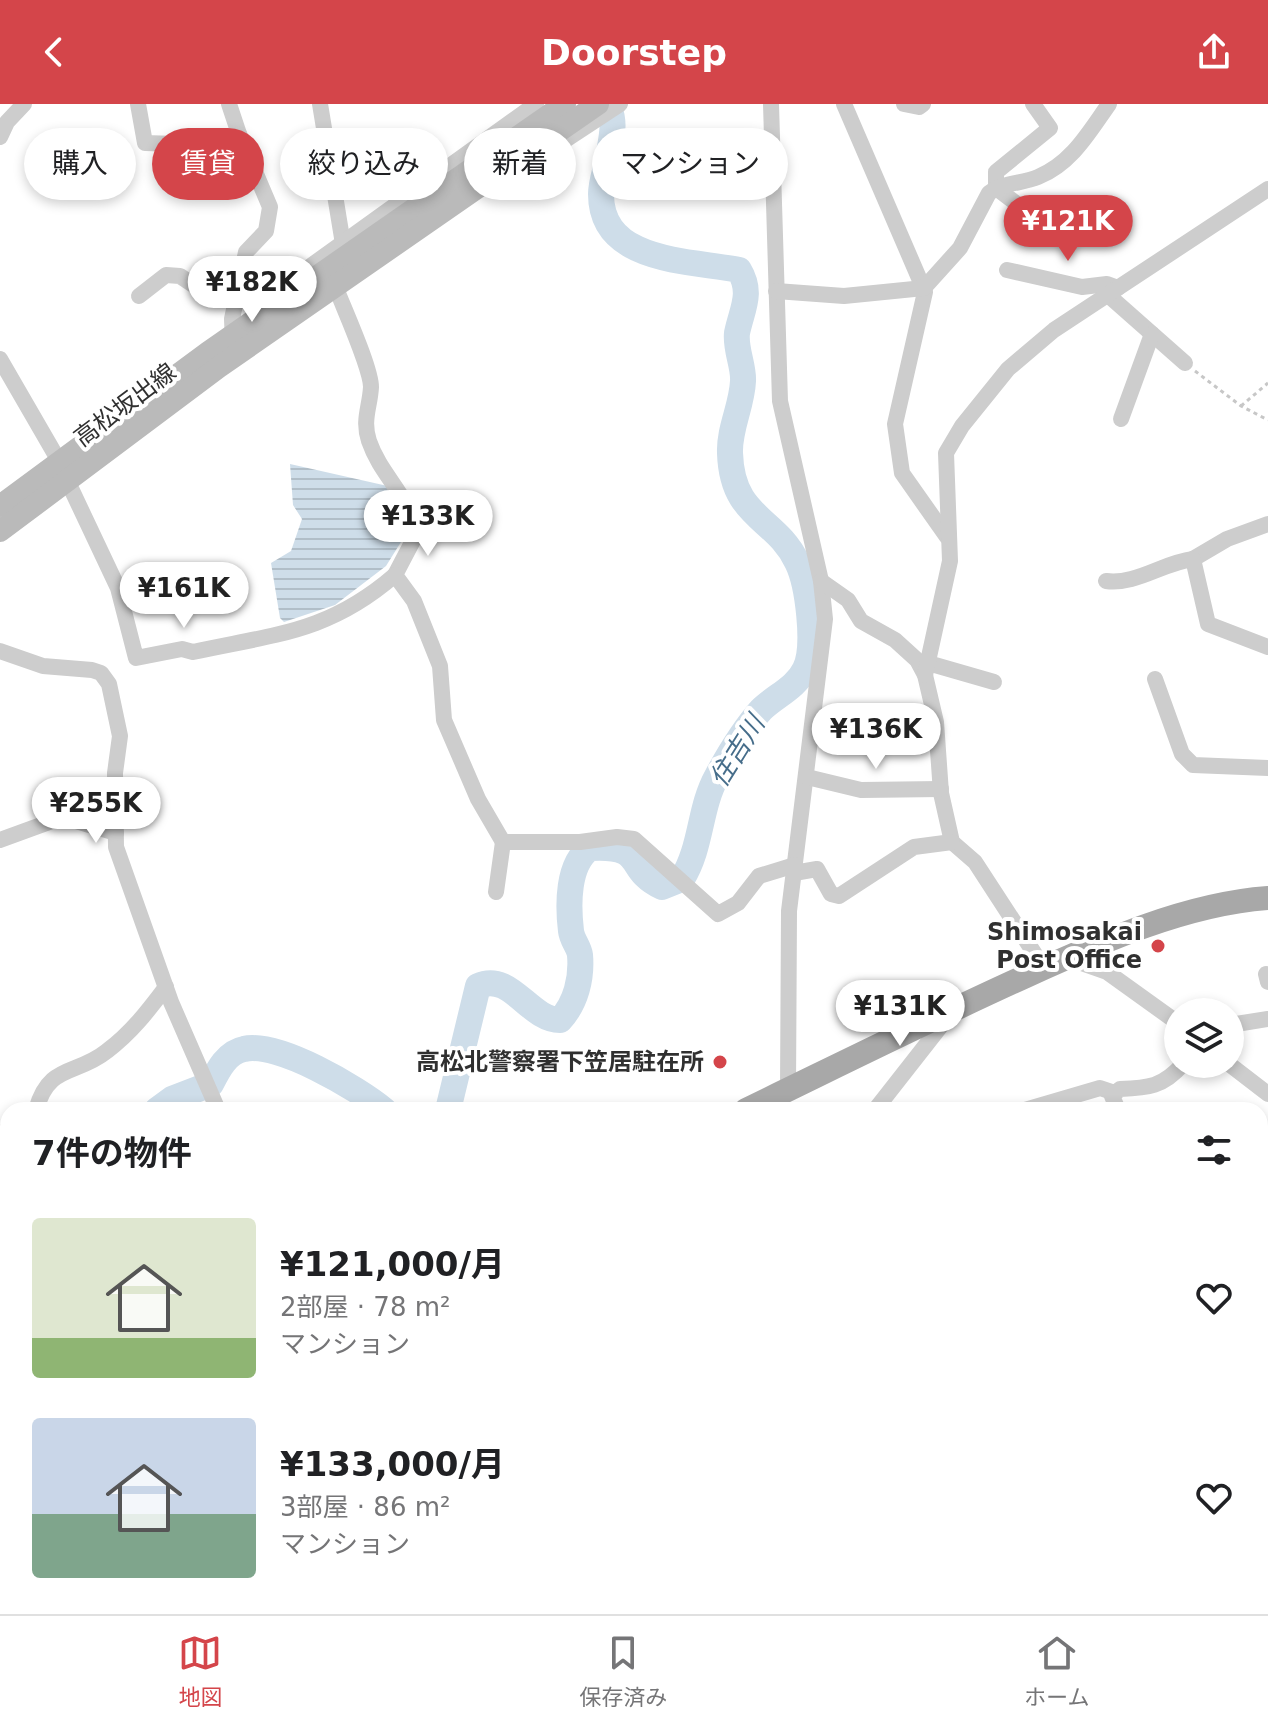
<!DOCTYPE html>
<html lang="ja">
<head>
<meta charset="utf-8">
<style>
  body { margin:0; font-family:"DejaVu Sans","Noto Sans JP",sans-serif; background:#f6f6f6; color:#202124; height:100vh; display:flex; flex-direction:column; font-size:30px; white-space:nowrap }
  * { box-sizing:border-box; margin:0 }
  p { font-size:26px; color:#757577 }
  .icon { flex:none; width:44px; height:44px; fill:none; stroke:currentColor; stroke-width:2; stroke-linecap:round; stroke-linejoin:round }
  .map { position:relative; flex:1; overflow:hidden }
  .sheet { position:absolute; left:0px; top:998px; width:1268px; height:512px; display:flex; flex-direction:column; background:#fff; border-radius:24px 24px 0 0; box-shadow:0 4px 12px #0003 }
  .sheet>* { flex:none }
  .banner { position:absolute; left:24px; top:24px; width:800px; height:72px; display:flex; gap:16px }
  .tools { position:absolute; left:1164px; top:894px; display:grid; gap:16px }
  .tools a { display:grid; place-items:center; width:80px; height:80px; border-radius:50%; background:#fff; box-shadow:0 4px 12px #0003; font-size:40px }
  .price { position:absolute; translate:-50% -68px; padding:0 18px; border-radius:28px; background:#fff; color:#222; font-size:26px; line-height:52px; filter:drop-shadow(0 2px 4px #0008) }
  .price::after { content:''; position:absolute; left:50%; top:48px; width:24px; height:18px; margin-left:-12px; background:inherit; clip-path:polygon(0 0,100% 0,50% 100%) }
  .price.current { background:#d4454a; color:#fff }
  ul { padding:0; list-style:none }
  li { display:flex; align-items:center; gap:24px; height:200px; padding:0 32px }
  li span { display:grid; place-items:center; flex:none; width:224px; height:160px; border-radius:8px; color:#555 }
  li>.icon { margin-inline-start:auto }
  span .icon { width:96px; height:96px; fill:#fffc; stroke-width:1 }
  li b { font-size:34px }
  h2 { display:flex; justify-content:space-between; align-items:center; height:96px; padding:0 32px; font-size:34px }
  .tag { padding:0 28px; border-radius:36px; background:#fff; box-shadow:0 4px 12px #0003; font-size:28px; line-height:72px }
  .tag.current { background:#d4454a; color:#fff }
  header { display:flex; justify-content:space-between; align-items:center; height:104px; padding:0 32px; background:#d4454a; color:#fff; font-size:36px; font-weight:600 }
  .tab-bar { display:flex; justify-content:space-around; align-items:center; height:112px; border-top:2px solid #e0e0e0; background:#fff; font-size:22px; color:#757577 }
  .tab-bar a { display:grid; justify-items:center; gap:4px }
  .tab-bar .current { color:#d4454a }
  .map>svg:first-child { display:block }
  .forest { fill:url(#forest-firs) }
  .water { fill:url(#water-rules) }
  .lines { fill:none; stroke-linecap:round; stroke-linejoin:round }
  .river { stroke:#cedde9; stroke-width:26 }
  .path { stroke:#c7c7c7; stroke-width:3; stroke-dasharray:4 4; stroke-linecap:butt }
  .street { stroke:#cdcdcd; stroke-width:16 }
  .secondary { stroke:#bababa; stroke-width:22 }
  .primary { stroke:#a8a8a8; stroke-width:24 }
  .poi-dot { fill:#d4454a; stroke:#fff; stroke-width:3 }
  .labels { text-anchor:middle; stroke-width:8; stroke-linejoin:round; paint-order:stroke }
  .street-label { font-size:24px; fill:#303030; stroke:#fff }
  .poi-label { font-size:24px; font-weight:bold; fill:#303030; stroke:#fff; text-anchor:end }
  .water-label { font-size:26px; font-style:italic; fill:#466d8a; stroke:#fff }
</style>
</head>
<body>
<header><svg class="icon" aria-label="back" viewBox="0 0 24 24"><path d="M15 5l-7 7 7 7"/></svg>Doorstep<svg class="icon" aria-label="share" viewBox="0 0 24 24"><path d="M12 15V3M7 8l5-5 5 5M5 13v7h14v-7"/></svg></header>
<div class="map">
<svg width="1268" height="1510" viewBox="0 0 1268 1510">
  <defs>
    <pattern id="forest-firs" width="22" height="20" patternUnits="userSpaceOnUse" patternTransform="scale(2)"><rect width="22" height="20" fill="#e2e8dd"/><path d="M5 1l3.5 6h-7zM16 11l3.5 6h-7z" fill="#c2c7be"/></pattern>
    <pattern id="water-rules" width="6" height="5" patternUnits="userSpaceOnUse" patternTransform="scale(2)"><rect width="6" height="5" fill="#cedde9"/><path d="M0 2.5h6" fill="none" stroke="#b1bec8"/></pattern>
  </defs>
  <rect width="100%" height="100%" fill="#fff"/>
  <g class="forest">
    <polygon points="8,1222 8,1339 0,1339 0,1224"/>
    <polygon points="0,1459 8,1478 8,1502 19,1502 21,1510 0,1510"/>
    <polygon points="121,1502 1166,1502 1176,1510 143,1510"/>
  </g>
  <polygon class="water" points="290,360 392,383 405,406 401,438 386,462 335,501 284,518 280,514 271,459 291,447 302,415 293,401"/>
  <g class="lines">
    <g class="river">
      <path d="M157,1006L172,995L211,980C218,966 227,948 244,945C278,937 357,984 384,1006"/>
      <path d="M448,1006L478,882C511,867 529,916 560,916C576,899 582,874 580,851C579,843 572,836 571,827C568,802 567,760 590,744C649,741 623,765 662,783L682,775C702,743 699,704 717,672C729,650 744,625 761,606C775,592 796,584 805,565C816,543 808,480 797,458C776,413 732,415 730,349C729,324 742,302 743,277C744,262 735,245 737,229C742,205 753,189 739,166C692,156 601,160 601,90C601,78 606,65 608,54C611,35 617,17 607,0"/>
      <polyline points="0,1091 8,1089"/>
    </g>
    <g class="path">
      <polyline points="1195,267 1241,302 1268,316"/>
      <polyline points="1241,302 1268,279"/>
      <polyline points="1216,1502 1219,1510"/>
      <polyline points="1244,1502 1258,1510"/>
      <polyline points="400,1510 404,1502"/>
      <polyline points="451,1510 475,1502"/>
    </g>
    <g class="street">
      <polyline points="138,0 145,39 208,41 239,30 229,0"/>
      <polyline points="320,0 343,140"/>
      <polyline points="771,0 780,297 821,477 825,515 789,807 788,986"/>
      <polyline points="844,0 925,188 895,320 902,369 947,433"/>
      <polyline points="904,0 919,3 923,0"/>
      <polyline points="1033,0 1050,24 996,68 996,84 1055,129"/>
      <polyline points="0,33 7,18 24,0"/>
      <polyline points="544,50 620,0"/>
      <polyline points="1007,166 1082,183 1107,180 1118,184"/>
      <path d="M336,184C344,205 371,264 371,283C370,303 362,316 369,337C381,372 409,391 417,429L395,471L414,497L440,562L444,616L478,695L503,738"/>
      <path d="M776,187L844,192L924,184L960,144L989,89C1003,78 1022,80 1038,73C1072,59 1089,28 1109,0"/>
      <polyline points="1108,191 1185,259"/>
      <polyline points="139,192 166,171 180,172 207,190 235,190"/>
      <polyline points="280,193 289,179 312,161 536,0"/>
      <polyline points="233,239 232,215 246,148 266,127 270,103 239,30"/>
      <polyline points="0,255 59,357"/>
      <polyline points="1121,315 1152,230"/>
      <path d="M67,376L118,484L136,554L182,545L193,548C275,530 328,529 395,471"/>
      <polyline points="1193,455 1227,435 1268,420"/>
      <polyline points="821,477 848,496 861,517 895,536 917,556 925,571 936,618 941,689 952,738 975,758 1044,864"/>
      <path d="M1106,477C1136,481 1162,459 1193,455L1208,520L1268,543"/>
      <polyline points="0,547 43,562 92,566 101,569 109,580 120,632 115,669 116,743 171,898 218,1006"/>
      <polyline points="928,559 994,578"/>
      <polyline points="925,571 950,457 946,349 962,322 1008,265 1054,226 1268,85"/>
      <polyline points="1155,575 1182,650 1193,661 1268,664"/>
      <polyline points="807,673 861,686 941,685"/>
      <polyline points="0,736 63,713 116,729"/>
      <polyline points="794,769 817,765 831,790 839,792 914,743 952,738"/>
      <polyline points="496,788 503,738 580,738 617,733 634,735 718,810 738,799 759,772 795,761"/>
      <polyline points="1067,854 1107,868 1178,919"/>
      <polyline points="1266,870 1268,878"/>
      <polyline points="1230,921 1268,915"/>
      <polyline points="1229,960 1268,990"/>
      <path d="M36,1006C49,959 76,972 107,947C131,929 148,907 166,883"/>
      <polyline points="875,1006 951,909"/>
      <polyline points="1025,1006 1100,984 1115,989"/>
      <path d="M1118,1006L1112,992L1120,985C1148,984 1163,983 1183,960"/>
      <polyline points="0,1029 8,1026"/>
      <polyline points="1260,1174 1268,1164"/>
      <polyline points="0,1218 8,1217"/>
      <polyline points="1260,1276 1265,1283"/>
      <polyline points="35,1510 40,1502"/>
    </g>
    <g class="secondary">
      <polyline points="0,402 207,249 565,0"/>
      <polyline points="0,427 219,263 598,0"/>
    </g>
    <g class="primary">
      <path d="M746,1006C839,961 931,915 1026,872C1101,838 1185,800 1268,794"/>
      <polyline points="0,1151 8,1148"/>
    </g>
  </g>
  <g class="poi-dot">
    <circle cx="1158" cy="842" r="8"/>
    <circle cx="720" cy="958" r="8"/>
  </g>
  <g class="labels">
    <g class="street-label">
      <text transform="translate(125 301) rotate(-37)" y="8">高松坂出線</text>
    </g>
    <g class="poi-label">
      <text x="1142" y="836">Shimosakai<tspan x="1142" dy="28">Post Office</tspan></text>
      <text x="704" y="966">高松北警察署下笠居駐在所</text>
    </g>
    <g class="water-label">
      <text transform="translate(737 647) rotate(-58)" y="9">住吉川</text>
    </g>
  </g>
</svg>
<div class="tools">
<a><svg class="icon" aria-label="layers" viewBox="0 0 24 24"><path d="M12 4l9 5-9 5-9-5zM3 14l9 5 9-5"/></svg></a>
</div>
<b class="price current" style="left:1068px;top:159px">¥121K</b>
<b class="price" style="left:252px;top:220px">¥182K</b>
<b class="price" style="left:428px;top:454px">¥133K</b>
<b class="price" style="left:184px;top:526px">¥161K</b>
<b class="price" style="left:876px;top:667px">¥136K</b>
<b class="price" style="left:96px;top:741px">¥255K</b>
<b class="price" style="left:900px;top:944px">¥131K</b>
<div class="banner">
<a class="tag">購入</a>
<a class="tag current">賃貸</a>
<a class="tag">絞り込み</a>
<a class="tag">新着</a>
<a class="tag">マンション</a>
</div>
<section class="sheet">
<h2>7件の物件<svg class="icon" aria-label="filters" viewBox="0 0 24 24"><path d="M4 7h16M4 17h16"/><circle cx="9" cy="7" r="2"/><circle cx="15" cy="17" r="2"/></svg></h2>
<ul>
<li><span style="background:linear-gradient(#dfe7d0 75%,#8fb573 0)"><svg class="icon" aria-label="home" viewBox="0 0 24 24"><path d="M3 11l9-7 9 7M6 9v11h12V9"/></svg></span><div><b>¥121,000/月</b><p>2部屋 · 78 m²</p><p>マンション</p></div><svg class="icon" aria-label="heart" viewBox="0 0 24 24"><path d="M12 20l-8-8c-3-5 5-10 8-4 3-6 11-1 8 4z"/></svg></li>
<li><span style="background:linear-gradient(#c9d6e8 60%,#7fa58c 0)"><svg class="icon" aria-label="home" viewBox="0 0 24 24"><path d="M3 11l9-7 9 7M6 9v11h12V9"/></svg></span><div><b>¥133,000/月</b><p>3部屋 · 86 m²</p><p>マンション</p></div><svg class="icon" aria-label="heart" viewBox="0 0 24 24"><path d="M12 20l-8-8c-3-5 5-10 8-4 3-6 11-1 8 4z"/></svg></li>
</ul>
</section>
</div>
<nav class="tab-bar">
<a class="current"><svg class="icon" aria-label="map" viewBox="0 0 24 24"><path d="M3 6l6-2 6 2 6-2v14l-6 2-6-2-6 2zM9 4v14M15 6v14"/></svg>地図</a>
<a><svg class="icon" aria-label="saved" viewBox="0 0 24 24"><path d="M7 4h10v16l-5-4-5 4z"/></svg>保存済み</a>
<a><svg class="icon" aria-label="home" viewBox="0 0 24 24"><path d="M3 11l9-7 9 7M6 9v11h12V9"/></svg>ホーム</a>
</nav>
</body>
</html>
